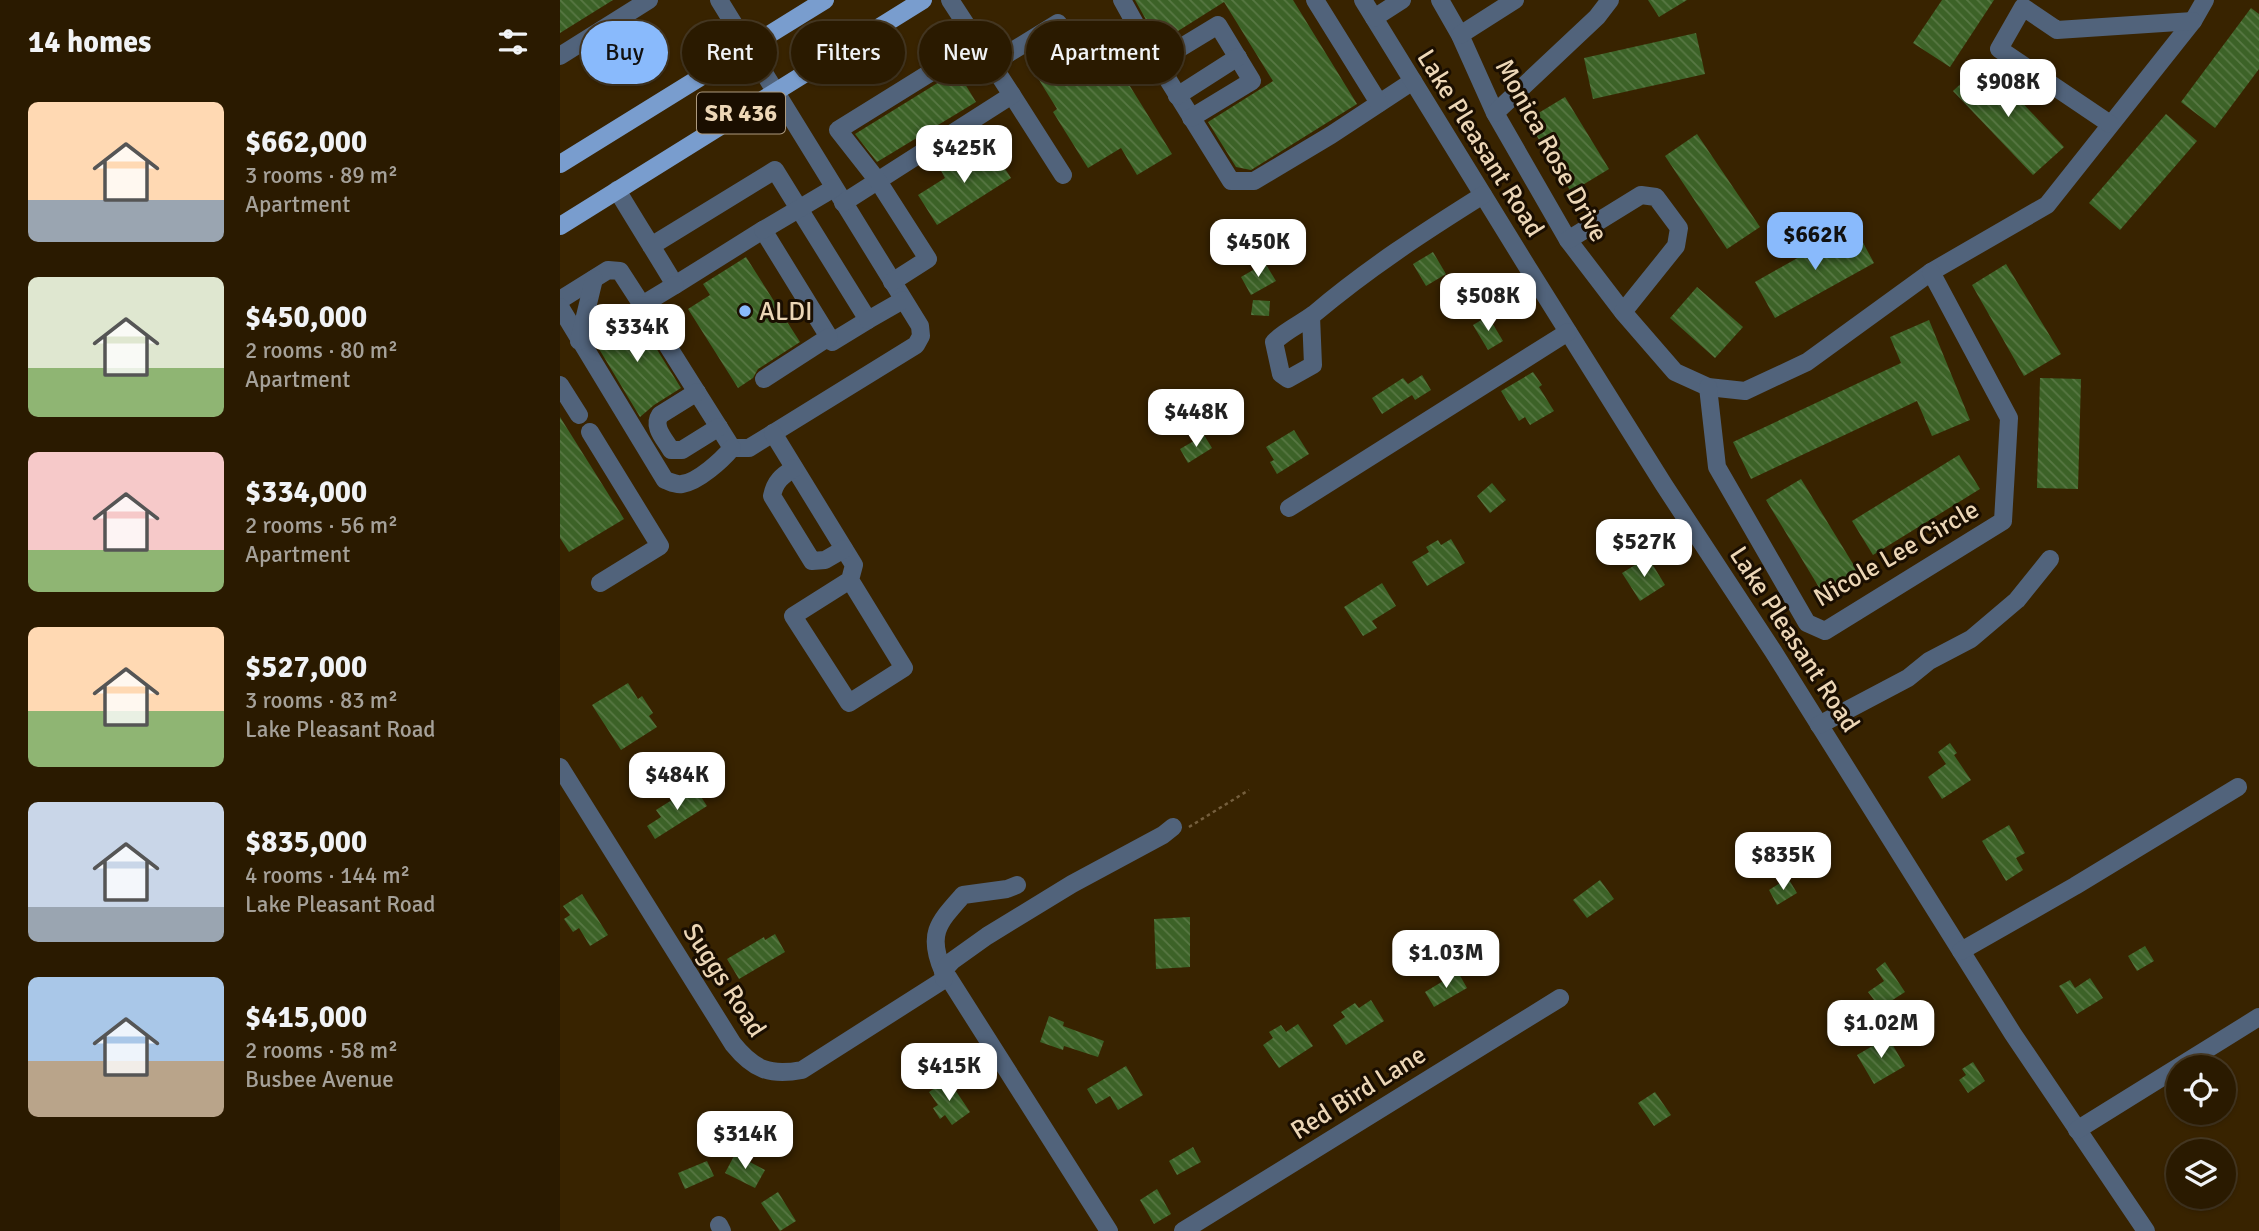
<!DOCTYPE html>
<html lang="en">
<head>
<meta charset="utf-8">
<style>
  body { margin:0; font-family:Signika,sans-serif; background:#36270f; color:#f1f3f6; height:100vh; display:flex; flex-direction:column; font-size:26px; white-space:nowrap }
  * { box-sizing:border-box; margin:0 }
  p { font-size:23px; color:#a5a199 }
  .icon { flex:none; width:38px; height:38px; fill:none; stroke:currentColor; stroke-width:2; stroke-linecap:round; stroke-linejoin:round }
  .map { position:relative; flex:1; overflow:hidden }
  .drawer { display:flex; flex-direction:column; background:#2a1a00; width:560px }
  .drawer>* { flex:none }
  .banner { position:absolute; left:21px; top:21px; width:665px; height:63px; display:flex; gap:14px }
  .fabs { position:absolute; left:1606px; top:1055px; display:grid; gap:14px }
  .fabs a { display:grid; place-items:center; width:70px; height:70px; border-radius:50%; background:#2a1a00; box-shadow:0 2px 5px #0004,0 0 0 2px #463822; font-size:35px }
  .price { position:absolute; translate:-50% -60px; padding:0 16px; border-radius:14px; background:#fff; color:#222; font-size:23px; line-height:46px; filter:drop-shadow(0 2px 4px #0008) }
  .price::after { content:''; position:absolute; left:50%; top:42px; width:21px; height:16px; margin-left:-10px; background:inherit; clip-path:polygon(0 0,100% 0,50% 100%) }
  .price.active { background:#89bafc; color:#111 }
  ul { padding:0; list-style:none }
  li { display:flex; align-items:center; gap:21px; height:175px; padding:0 28px }
  li span { display:grid; place-items:center; flex:none; width:196px; height:140px; border-radius:10px; color:#555 }
  li>.icon { margin-inline-start:auto }
  span .icon { width:84px; height:84px; fill:#fffc; stroke-width:1 }
  li b { font-size:30px }
  h2 { display:flex; justify-content:space-between; align-items:center; height:84px; padding:0 28px; font-size:30px }
  .chip { padding:0 24px; border-radius:32px; background:#2a1a00; box-shadow:0 2px 5px #0004,0 0 0 2px #463822; font-size:24px; line-height:63px }
  .chip.active { background:#89bafc; color:#111 }
  main { display:flex; flex:1; min-height:0 }
  .map>svg:first-child { display:block }
  .building { fill:url(#building-back-hatch) }
  .lines { fill:none; stroke-linecap:round; stroke-linejoin:round }
  .path { stroke:#755f3d; stroke-width:2.5; stroke-dasharray:3.5 3.5; stroke-linecap:butt }
  .minor { stroke:#51637b; stroke-width:18 }
  .major { stroke:#799dce; stroke-width:18 }
  .poi-dot { fill:#89bafc; stroke:#1a0e00; stroke-width:2.5 }
  .labels { text-anchor:middle; stroke-width:6; stroke-linejoin:round; paint-order:stroke }
  .shield { fill:#1a0e00; stroke:#ad9a7f; stroke-width:2 }
  .shield-label { font-size:24px; font-weight:bold; fill:#ecd6b6 }
  .street-label { font-size:26px; fill:#ecd6b6; stroke:#1a0e00 }
  .poi-label { font-size:26px; fill:#ecd6b6; stroke:#1a0e00; text-anchor:start }
</style>
</head>
<body>
<main>
<section class="drawer">
<h2>14 homes<svg class="icon" aria-label="filters" viewBox="0 0 24 24"><path d="M4 7h16M4 17h16"/><circle cx="9" cy="7" r="2"/><circle cx="15" cy="17" r="2"/></svg></h2>
<ul>
<li><span style="background:linear-gradient(#ffd9b3 70%,#9aa5b1 0)"><svg class="icon" aria-label="home" viewBox="0 0 24 24"><path d="M3 11l9-7 9 7M6 9v11h12V9"/></svg></span><div><b>$662,000</b><p>3 rooms · 89 m²</p><p>Apartment</p></div></li>
<li><span style="background:linear-gradient(#dfe7d0 65%,#8fb573 0)"><svg class="icon" aria-label="home" viewBox="0 0 24 24"><path d="M3 11l9-7 9 7M6 9v11h12V9"/></svg></span><div><b>$450,000</b><p>2 rooms · 80 m²</p><p>Apartment</p></div></li>
<li><span style="background:linear-gradient(#f6c9c9 70%,#8fb573 0)"><svg class="icon" aria-label="home" viewBox="0 0 24 24"><path d="M3 11l9-7 9 7M6 9v11h12V9"/></svg></span><div><b>$334,000</b><p>2 rooms · 56 m²</p><p>Apartment</p></div></li>
<li><span style="background:linear-gradient(#ffd9b3 60%,#8fb573 0)"><svg class="icon" aria-label="home" viewBox="0 0 24 24"><path d="M3 11l9-7 9 7M6 9v11h12V9"/></svg></span><div><b>$527,000</b><p>3 rooms · 83 m²</p><p>Lake Pleasant Road</p></div></li>
<li><span style="background:linear-gradient(#c9d6e8 75%,#9aa5b1 0)"><svg class="icon" aria-label="home" viewBox="0 0 24 24"><path d="M3 11l9-7 9 7M6 9v11h12V9"/></svg></span><div><b>$835,000</b><p>4 rooms · 144 m²</p><p>Lake Pleasant Road</p></div></li>
<li><span style="background:linear-gradient(#a9c7e8 60%,#b9a48a 0)"><svg class="icon" aria-label="home" viewBox="0 0 24 24"><path d="M3 11l9-7 9 7M6 9v11h12V9"/></svg></span><div><b>$415,000</b><p>2 rooms · 58 m²</p><p>Busbee Avenue</p></div></li>
</ul>
</section>
<div class="map">
<svg width="1699" height="1231" viewBox="0 0 1699 1231">
  <defs>
    <pattern id="building-back-hatch" width="6" height="6" patternUnits="userSpaceOnUse" patternTransform="scale(1.75)"><rect width="6" height="6" fill="#3c6227"/><path d="M-1 5l2 2M0 0l6 6M5-1l2 2" fill="none" stroke="#587844"/></pattern>
  </defs>
  <rect width="100%" height="100%" fill="#382300"/>
  <g class="building">
    <polygon points="0,0 53,0 0,33"/>
    <polygon points="575,0 733,0 797,104 691,170 676,167 648,122 713,81 664,2 599,43"/>
    <polygon points="1088,0 1127,0 1099,17"/>
    <polygon points="1382,0 1434,0 1390,67 1353,43"/>
    <polygon points="1691,8 1699,14 1699,69 1655,128 1621,102"/>
    <polygon points="534,28 612,154 577,175 561,148 528,168 493,112 497,109 471,67"/>
    <polygon points="1136,33 1145,74 1033,99 1024,58"/>
    <polygon points="1424,62 1504,147 1473,175 1393,91"/>
    <polygon points="397,71 416,102 317,162 295,134"/>
    <polygon points="1005,97 1049,169 1011,192 967,120"/>
    <polygon points="1606,114 1637,141 1560,230 1529,203"/>
    <polygon points="1137,134 1200,227 1167,249 1105,156"/>
    <polygon points="431,147 451,178 377,225 358,195 385,178 380,169 398,158 402,165"/>
    <polygon points="1294,226 1314,263 1215,318 1195,282"/>
    <polygon points="873,252 886,274 866,286 853,264"/>
    <polygon points="186,257 240,342 198,369 193,378 178,388 128,309 150,295 143,284"/>
    <polygon points="705,263 716,281 691,295 681,277"/>
    <polygon points="1446,264 1501,354 1464,376 1412,285"/>
    <polygon points="1137,287 1183,327 1155,358 1110,318"/>
    <polygon points="693,300 710,301 709,316 691,315"/>
    <polygon points="74,313 121,388 94,405 80,417 33,339"/>
    <polygon points="928,316 943,341 928,350 913,325"/>
    <polygon points="1369,320 1410,420 1372,436 1357,401 1191,479 1173,442 1341,363 1330,337"/>
    <polygon points="973,372 982,385 979,387 994,411 970,425 965,417 959,421 941,391"/>
    <polygon points="862,375 871,390 855,400 852,395 822,414 812,398 843,378 848,384"/>
    <polygon points="1480,378 1521,379 1518,489 1477,488"/>
    <polygon points="643,401 650,415 635,422 629,408"/>
    <polygon points="0,417 64,519 9,552 0,538"/>
    <polygon points="734,430 749,454 717,474 710,462 714,460 706,447"/>
    <polygon points="644,435 652,448 628,463 620,449"/>
    <polygon points="1399,455 1420,489 1313,555 1292,521"/>
    <polygon points="1241,479 1298,572 1263,594 1206,500"/>
    <polygon points="932,483 946,500 930,513 917,496"/>
    <polygon points="891,539 905,563 867,586 852,562 869,552 866,547 878,540 881,545"/>
    <polygon points="1088,557 1105,585 1080,601 1062,573"/>
    <polygon points="822,583 836,606 812,621 817,628 803,636 784,607"/>
    <polygon points="68,683 78,699 82,696 93,713 89,716 97,727 61,750 32,705"/>
    <polygon points="1390,743 1397,753 1394,755 1411,780 1382,799 1368,777 1386,764 1378,752"/>
    <polygon points="134,786 147,806 95,839 87,826 101,817 96,810"/>
    <polygon points="1449,825 1465,853 1456,858 1463,870 1446,881 1422,841"/>
    <polygon points="1228,878 1237,893 1217,905 1209,890"/>
    <polygon points="1040,880 1054,899 1027,918 1013,900"/>
    <polygon points="22,894 48,935 30,946 19,928 13,932 4,919 10,915 3,906"/>
    <polygon points="630,917 630,967 596,969 594,919"/>
    <polygon points="215,934 225,952 179,979 167,959 204,937 205,940"/>
    <polygon points="1585,946 1594,961 1577,971 1568,956"/>
    <polygon points="1325,962 1345,992 1320,1008 1308,992 1324,981 1316,969"/>
    <polygon points="898,972 907,988 874,1007 865,992"/>
    <polygon points="1530,978 1543,998 1517,1014 1499,986 1510,980 1515,988"/>
    <polygon points="811,1000 824,1021 786,1045 773,1025 785,1017 781,1012 795,1003 799,1008"/>
    <polygon points="489,1016 504,1022 503,1026 544,1041 538,1057 504,1046 503,1050 480,1042"/>
    <polygon points="738,1024 753,1046 719,1068 703,1045 713,1038 709,1032 721,1025 726,1032"/>
    <polygon points="1328,1037 1345,1066 1314,1084 1297,1055"/>
    <polygon points="1413,1062 1425,1081 1408,1093 1399,1080 1406,1075 1402,1069"/>
    <polygon points="566,1066 583,1095 558,1110 550,1096 536,1104 527,1089"/>
    <polygon points="388,1079 410,1112 392,1125 385,1115 380,1119 373,1108 378,1105 369,1092"/>
    <polygon points="1095,1092 1111,1115 1094,1126 1078,1103"/>
    <polygon points="633,1147 641,1162 617,1175 609,1161"/>
    <polygon points="175,1154 205,1170 195,1188 165,1173"/>
    <polygon points="147,1161 154,1176 125,1189 118,1173"/>
    <polygon points="597,1189 611,1214 594,1224 580,1200"/>
    <polygon points="218,1192 236,1221 220,1231 201,1203"/>
  </g>
  <g class="lines">
    <polyline class="path" points="629,827 689,790"/>
    <g class="minor">
      <polyline points="159,0 360,326 361,336 356,345 189,448 172,448"/>
      <polyline points="562,0 592,54 671,181 694,181 771,135 853,81"/>
      <polyline points="755,0 819,103"/>
      <polyline points="803,0 968,268 1104,485 1213,651 1453,1034 1586,1231"/>
      <polyline points="880,0 900,35 935,113 1008,240 1063,312 1115,372 1148,387 1185,391 1247,362 1371,272 1487,205 1633,21 1645,0"/>
      <polyline points="814,18 842,0"/>
      <polyline points="900,35 955,0"/>
      <polyline points="0,56 89,0"/>
      <polyline points="597,62 658,25 692,81 631,118"/>
      <polyline points="431,64 498,23"/>
      <polyline points="452,95 503,175"/>
      <polyline points="617,96 678,57"/>
      <polyline points="935,113 1037,17 1050,0"/>
      <polyline points="1550,124 1439,49 1463,7 1497,30 1633,21"/>
      <path d="M57,190C76,222 96,253 115,285L203,230L272,342L308,320L215,170L91,246"/>
      <polyline points="283,203 452,95 390,0"/>
      <polyline points="203,230 274,188"/>
      <polyline points="1008,240 1081,195 1096,197 1119,228 1116,246 1063,312"/>
      <polyline points="332,282 368,259 318,181 278,130 418,43"/>
      <polyline points="0,303 3,298 48,270 60,271 82,305 115,285"/>
      <polyline points="82,305 172,448"/>
      <path d="M0,307L105,480C111,482 115,485 122,484C138,482 162,460 172,448"/>
      <path d="M751,316L753,365L728,379L721,374L714,342C726,330 741,324 754,314C807,269 864,232 923,195"/>
      <polyline points="308,320 343,300"/>
      <polyline points="19,341 34,279"/>
      <polyline points="204,379 269,337"/>
      <polyline points="0,385 19,415"/>
      <polyline points="1148,387 1157,467 1247,623 1265,631 1443,521 1449,418 1371,272"/>
      <path d="M137,392L100,415C92,427 105,439 111,450H122L159,427"/>
      <polyline points="30,432 100,546 40,583"/>
      <polyline points="213,433 294,565 290,580 344,668 289,703 233,616 290,580"/>
      <path d="M234,468C222,476 215,481 212,496L252,561L265,560L284,549"/>
      <polyline points="729,508 1008,332"/>
      <polyline points="1259,725 1348,678 1369,661 1411,639 1457,600 1490,559"/>
      <path d="M0,767L173,1044C194,1070 210,1076 242,1070L388,977L549,1231"/>
      <polyline points="1401,951 1515,886 1678,787"/>
      <path d="M383,971C367,934 378,923 403,895L447,889L457,885"/>
      <polyline points="384,979 383,971 392,961 427,936 512,884 603,835 613,827"/>
      <polyline points="1517,1130 1699,1017"/>
      <polyline points="159,1225 162,1231"/>
      <polyline points="623,1231 1000,998"/>
    </g>
    <g class="major">
      <polyline points="0,164 265,0"/>
      <polyline points="0,226 363,0"/>
    </g>
  </g>
  <circle class="poi-dot" cx="185" cy="311" r="7"/>
  <g class="labels">
    <rect class="shield" x="137" y="92.5" width="88" height="41" rx="5"/>
    <g class="shield-label">
      <text x="181" y="121">SR 436</text>
    </g>
    <g class="street-label">
      <text transform="translate(921 143) rotate(58)" y="9">Lake Pleasant Road</text>
      <text transform="translate(992 150) rotate(61)" y="9">Monica Rose Drive</text>
      <text transform="translate(1336 553) rotate(-30)" y="9">Nicole Lee Circle</text>
      <text transform="translate(1235 639) rotate(57)" y="9">Lake Pleasant Road</text>
      <text transform="translate(165 980) rotate(57)" y="9">Suggs Road</text>
      <text transform="translate(798 1092) rotate(-32)" y="9">Red Bird Lane</text>
    </g>
    <g class="poi-label">
      <text x="199" y="320">ALDI</text>
    </g>
  </g>
</svg>
<div class="fabs">
<a><svg class="icon" aria-label="locate" viewBox="0 0 24 24"><circle cx="12" cy="12" r="6"/><path d="M12 2v4M12 18v4M2 12h4M18 12h4"/></svg></a>
<a><svg class="icon" aria-label="layers" viewBox="0 0 24 24"><path d="M12 4l9 5-9 5-9-5zM3 14l9 5 9-5"/></svg></a>
</div>
<b class="price" style="left:1448px;top:119px">$908K</b>
<b class="price" style="left:404px;top:185px">$425K</b>
<b class="price active" style="left:1255px;top:272px">$662K</b>
<b class="price" style="left:698px;top:279px">$450K</b>
<b class="price" style="left:928px;top:333px">$508K</b>
<b class="price" style="left:77px;top:364px">$334K</b>
<b class="price" style="left:636px;top:449px">$448K</b>
<b class="price" style="left:1084px;top:579px">$527K</b>
<b class="price" style="left:117px;top:812px">$484K</b>
<b class="price" style="left:1223px;top:892px">$835K</b>
<b class="price" style="left:886px;top:990px">$1.03M</b>
<b class="price" style="left:1321px;top:1060px">$1.02M</b>
<b class="price" style="left:389px;top:1103px">$415K</b>
<b class="price" style="left:185px;top:1171px">$314K</b>
<div class="banner">
<a class="chip active">Buy</a>
<a class="chip">Rent</a>
<a class="chip">Filters</a>
<a class="chip">New</a>
<a class="chip">Apartment</a>
</div>
</div>
</main>
</body>
</html>
